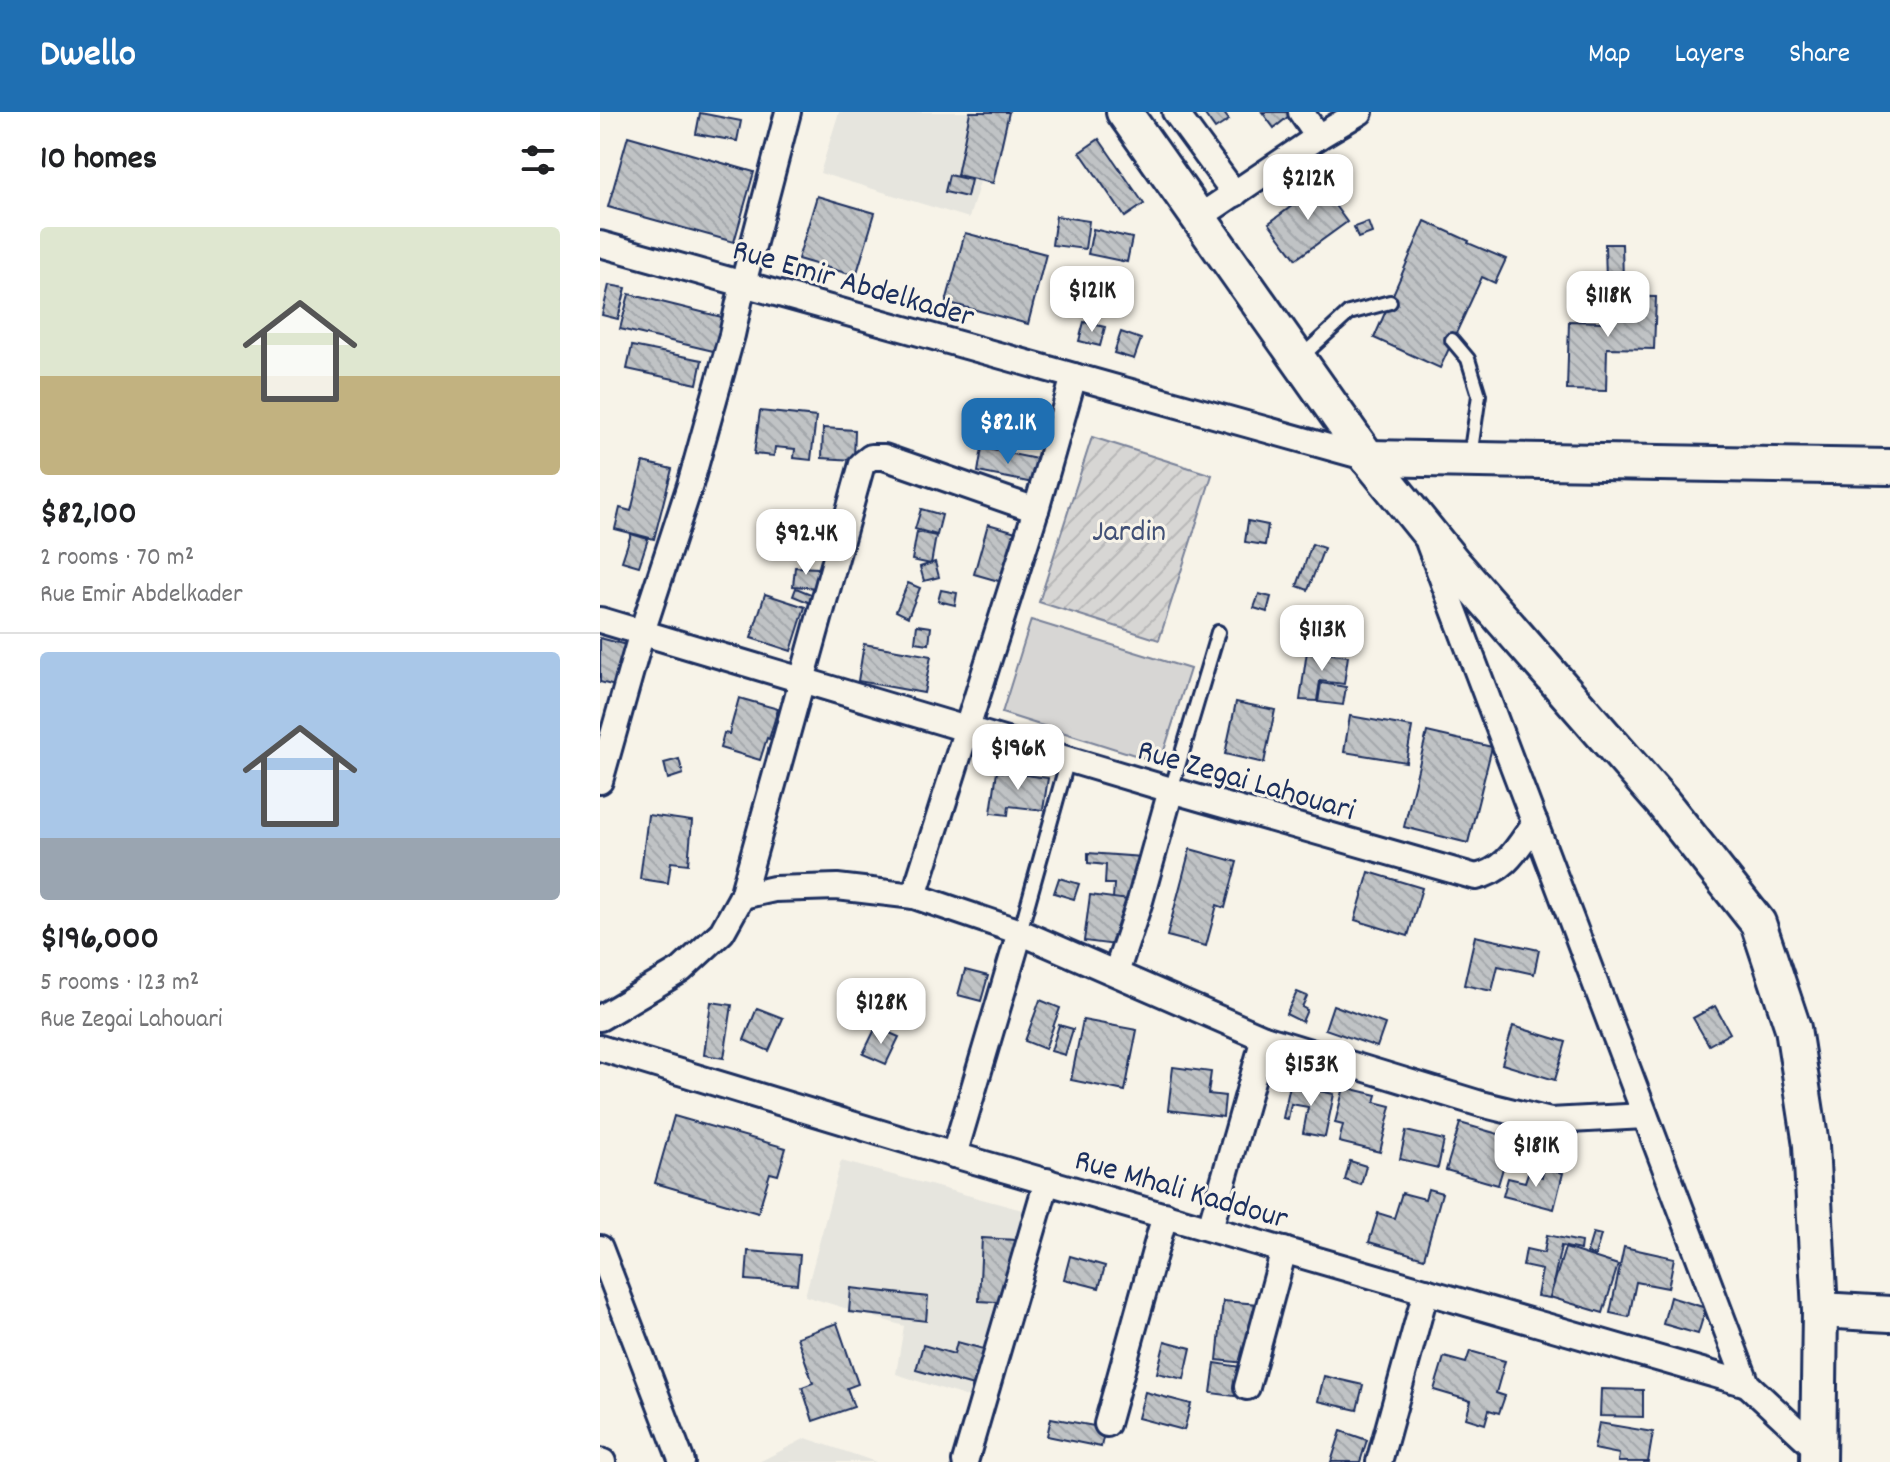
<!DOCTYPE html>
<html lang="en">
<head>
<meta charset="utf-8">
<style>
  body { margin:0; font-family:Dekko,sans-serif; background:#f2f2f2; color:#202124; height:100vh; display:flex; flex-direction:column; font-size:30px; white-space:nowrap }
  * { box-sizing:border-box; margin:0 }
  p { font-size:26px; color:#757577 }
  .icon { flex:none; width:44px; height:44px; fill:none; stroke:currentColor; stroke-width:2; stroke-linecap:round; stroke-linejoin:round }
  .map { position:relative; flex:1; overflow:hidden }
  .details { display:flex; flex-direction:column; background:#fff; width:600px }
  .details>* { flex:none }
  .price { position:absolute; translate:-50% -68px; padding:0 18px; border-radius:16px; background:#fff; color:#222; font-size:26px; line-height:52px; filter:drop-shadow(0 2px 4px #0008) }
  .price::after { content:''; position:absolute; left:50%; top:48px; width:24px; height:18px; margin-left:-12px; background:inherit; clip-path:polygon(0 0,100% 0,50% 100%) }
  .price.active { background:#1f6fb2; color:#fff }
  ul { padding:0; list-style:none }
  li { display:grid; align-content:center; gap:16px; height:424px; padding:0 40px }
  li+li { border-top:2px solid #e0e0e0 }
  li span { display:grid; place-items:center; height:248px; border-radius:8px; color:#555 }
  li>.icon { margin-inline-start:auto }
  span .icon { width:144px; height:144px; fill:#fffc; stroke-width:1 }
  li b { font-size:34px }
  h2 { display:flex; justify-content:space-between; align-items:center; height:96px; padding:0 40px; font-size:34px }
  header { display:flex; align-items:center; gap:48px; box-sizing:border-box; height:112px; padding:0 40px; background:#1f6fb2; color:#fff }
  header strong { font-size:38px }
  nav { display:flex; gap:44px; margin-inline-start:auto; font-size:28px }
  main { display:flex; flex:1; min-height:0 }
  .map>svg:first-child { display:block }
  .built { fill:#e6e5de }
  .garden { fill:url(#garden-furrows); stroke:#798299; stroke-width:2 }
  .pitch { fill:#d7d6d4; stroke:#798299; stroke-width:2 }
  .building { fill:url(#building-back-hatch); stroke:#1b2f5e; stroke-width:2 }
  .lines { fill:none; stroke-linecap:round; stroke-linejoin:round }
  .service-casing { stroke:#1b2f5e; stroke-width:18 }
  .minor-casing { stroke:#1b2f5e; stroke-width:30 }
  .secondary-casing { stroke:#1b2f5e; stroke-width:40 }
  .service { stroke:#f7f3e8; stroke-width:12 }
  .minor { stroke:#f7f3e8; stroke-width:24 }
  .secondary { stroke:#f7f3e8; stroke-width:34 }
  .labels { text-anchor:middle; stroke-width:6; stroke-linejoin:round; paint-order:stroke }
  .street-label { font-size:32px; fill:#1b2f5e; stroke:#f7f3e8 }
  .park-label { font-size:32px; fill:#415076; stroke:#f7f3e8 }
</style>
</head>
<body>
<header>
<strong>Dwello</strong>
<nav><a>Map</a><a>Layers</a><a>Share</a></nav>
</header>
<main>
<section class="details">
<h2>10 homes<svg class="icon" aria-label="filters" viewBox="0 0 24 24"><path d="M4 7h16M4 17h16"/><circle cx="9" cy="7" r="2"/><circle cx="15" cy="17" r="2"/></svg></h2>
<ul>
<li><span style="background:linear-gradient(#dfe7d0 60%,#c2b280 0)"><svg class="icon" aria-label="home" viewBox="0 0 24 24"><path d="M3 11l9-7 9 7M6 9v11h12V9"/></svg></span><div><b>$82,100</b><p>2 rooms · 70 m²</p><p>Rue Emir Abdelkader</p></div></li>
<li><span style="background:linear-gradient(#a9c7e8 75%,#9aa5b1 0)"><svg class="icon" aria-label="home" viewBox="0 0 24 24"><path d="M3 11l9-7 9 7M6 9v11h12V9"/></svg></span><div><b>$196,000</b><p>5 rooms · 123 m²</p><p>Rue Zegai Lahouari</p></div></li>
</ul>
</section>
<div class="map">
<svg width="1290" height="1350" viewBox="0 0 1290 1350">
  <defs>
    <pattern id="garden-furrows" width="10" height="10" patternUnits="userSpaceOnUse" patternTransform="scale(2)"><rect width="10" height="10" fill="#d7d6d4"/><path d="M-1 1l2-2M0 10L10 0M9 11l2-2" fill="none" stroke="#b8b8b8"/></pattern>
    <pattern id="building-back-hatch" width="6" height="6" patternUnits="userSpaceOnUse" patternTransform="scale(2)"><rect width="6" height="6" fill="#c0c3c5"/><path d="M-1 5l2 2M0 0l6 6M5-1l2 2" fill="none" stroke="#a4a8ac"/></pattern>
  </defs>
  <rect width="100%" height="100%" fill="#f7f3e8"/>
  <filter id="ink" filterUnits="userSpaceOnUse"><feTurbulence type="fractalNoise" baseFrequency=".0125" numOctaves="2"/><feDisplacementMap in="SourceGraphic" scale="16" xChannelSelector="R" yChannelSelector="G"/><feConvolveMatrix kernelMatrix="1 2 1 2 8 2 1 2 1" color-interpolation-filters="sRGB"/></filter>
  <g filter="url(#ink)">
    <g class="built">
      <polygon points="239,0 401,0 369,106 220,61"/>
      <polygon points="241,1049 426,1099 374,1287 296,1262 304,1214 205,1184"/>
      <polygon points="206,1326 276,1350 159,1350"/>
    </g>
    <polygon class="garden" points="492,325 612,363 559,528 439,490"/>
    <polygon class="pitch" points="431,508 590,557 560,651 402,601"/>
    <g class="building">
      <polygon points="370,0 409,0 393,71 357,63"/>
      <polygon points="603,0 623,0 629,8 615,17"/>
      <polygon points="662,0 694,0 674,16"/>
      <polygon points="100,1 141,9 137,29 96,22"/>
      <polygon points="28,24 154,60 134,130 8,95"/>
      <polygon points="499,27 544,92 525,105 480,40"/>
      <polygon points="349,63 371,68 367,85 345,80"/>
      <polygon points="720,73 747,110 696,147 669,111"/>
      <polygon points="217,84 275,101 256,164 198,147"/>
      <polygon points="456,104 489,109 485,137 452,133"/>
      <polygon points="825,109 869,129 868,131 906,147 895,171 882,165 840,256 774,226"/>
      <polygon points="768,110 772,121 758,126 754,115"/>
      <polygon points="493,117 532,126 527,150 488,142"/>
      <polygon points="365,121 446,142 428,212 346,190"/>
      <polygon points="1005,132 1022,132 1023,168 1006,169"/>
      <polygon points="9,173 26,176 18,207 2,203"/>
      <polygon points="29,182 134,208 126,242 20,217"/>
      <polygon points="1004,184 1056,185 1054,237 1007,236 1006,279 967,278 969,209 1003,210"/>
      <polygon points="484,210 505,215 500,234 479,229"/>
      <polygon points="521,220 541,227 534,247 514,241"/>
      <polygon points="32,234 102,248 97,272 27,257"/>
      <polygon points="160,299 216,305 211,348 194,346 195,337 175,335 174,344 154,342"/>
      <polygon points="223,316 255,318 254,348 222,346"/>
      <polygon points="382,336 437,347 433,371 378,360"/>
      <polygon points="43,350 72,357 54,427 15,417 20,396 31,399"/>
      <polygon points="321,397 342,403 337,423 315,417"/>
      <polygon points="648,409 668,413 665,433 645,430"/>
      <polygon points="388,412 423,422 409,472 374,462"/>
      <polygon points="317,420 336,424 331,452 312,448"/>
      <polygon points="31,422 48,427 39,454 22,449"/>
      <polygon points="712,432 724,436 708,478 697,474"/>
      <polygon points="335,450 339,465 324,469 320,455"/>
      <polygon points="195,455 219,456 218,476 193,474"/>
      <polygon points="308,471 320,476 308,505 296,499"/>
      <polygon points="196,476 216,484 213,492 193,484"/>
      <polygon points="341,478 357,481 355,493 338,489"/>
      <polygon points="165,482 205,495 191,539 151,526"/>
      <polygon points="659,482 671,485 667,500 654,496"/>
      <polygon points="710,497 747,497 748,532 710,533"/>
      <polygon points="317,513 331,515 329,532 315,530"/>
      <polygon points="0,526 30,534 19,575 0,570"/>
      <polygon points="264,532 331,544 324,581 258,569"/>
      <polygon points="707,539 748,544 744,572 720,569 717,589 700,588"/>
      <polygon points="721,571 746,575 743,593 718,590"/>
      <polygon points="139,586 178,597 169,627 167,626 160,648 120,636 124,621 129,622"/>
      <polygon points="636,590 675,598 664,651 625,642"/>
      <polygon points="750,604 812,615 806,650 744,640"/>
      <polygon points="827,620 892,635 868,731 804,715"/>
      <polygon points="79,647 83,662 68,667 64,651"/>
      <polygon points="397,659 448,666 443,698 409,694 408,703 391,701"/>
      <polygon points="48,703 92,709 88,752 71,750 68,771 40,767"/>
      <polygon points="590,737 637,750 625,796 617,793 606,834 567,824"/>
      <polygon points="488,741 542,745 539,789 513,787 514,772 505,772 506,753 488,751"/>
      <polygon points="769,760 822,776 808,824 755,808"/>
      <polygon points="459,766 479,772 474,787 454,781"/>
      <polygon points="490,783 529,788 523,834 484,829"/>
      <polygon points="875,824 939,838 934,862 898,854 892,879 864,873"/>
      <polygon points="365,858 388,864 381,889 358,883"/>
      <polygon points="697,880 707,884 702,895 707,898 702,910 686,902"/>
      <polygon points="440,888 460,896 445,937 425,929"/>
      <polygon points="111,890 132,893 124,946 104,943"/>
      <polygon points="733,893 785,912 777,935 725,917"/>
      <polygon points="1115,894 1130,921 1109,933 1093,906"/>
      <polygon points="157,896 183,906 169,939 144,928"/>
      <polygon points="483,908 537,918 525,979 471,968"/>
      <polygon points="459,913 473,917 465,943 451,939"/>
      <polygon points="913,914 966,930 955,968 902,952"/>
      <polygon points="276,915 299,925 286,952 263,942"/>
      <polygon points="573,955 611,960 608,982 625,984 623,1005 568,998"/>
      <polygon points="690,973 734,982 725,1025 703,1021 708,995 691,992 688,1007 683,1006"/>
      <polygon points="744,975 777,983 775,990 791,994 780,1040 739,1030 743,1013 735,1011"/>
      <polygon points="74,1004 186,1036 178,1063 170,1061 158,1101 55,1071"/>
      <polygon points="860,1011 912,1026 898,1073 846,1058"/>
      <polygon points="806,1019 844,1028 838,1056 800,1047"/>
      <polygon points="750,1049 766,1054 761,1073 745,1068"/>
      <polygon points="944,1056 963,1061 954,1097 903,1084 908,1066 925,1070 928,1061 942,1065"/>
      <polygon points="828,1077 842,1081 824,1146 769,1130 778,1101 794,1106 802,1081 825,1087"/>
      <polygon points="993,1121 1001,1123 995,1144 987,1141"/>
      <polygon points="947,1123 981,1130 980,1138 961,1134 950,1186 937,1184 942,1158 923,1154 926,1137 944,1141"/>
      <polygon points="382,1126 417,1128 414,1191 379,1189"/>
      <polygon points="1024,1135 1074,1146 1068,1176 1036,1170 1029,1205 1010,1201"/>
      <polygon points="965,1136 1018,1153 1003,1201 950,1185"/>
      <polygon points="148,1139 200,1143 197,1172 146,1168"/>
      <polygon points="470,1144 505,1154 499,1176 464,1167"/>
      <polygon points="251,1176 328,1185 326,1209 249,1200"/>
      <polygon points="1070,1185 1106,1196 1098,1222 1063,1212"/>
      <polygon points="623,1189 670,1193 655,1252 617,1248"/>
      <polygon points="237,1211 258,1272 247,1276 254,1295 213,1309 202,1275 213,1271 197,1225"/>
      <polygon points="565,1229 591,1236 584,1267 557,1261"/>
      <polygon points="357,1230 395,1240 384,1277 316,1258 323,1233 354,1242"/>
      <polygon points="870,1239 905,1249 896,1281 905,1284 899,1301 889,1298 885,1312 866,1306 871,1289 834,1278 844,1245 866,1251"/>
      <polygon points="615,1251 653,1257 649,1286 611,1281"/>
      <polygon points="724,1264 763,1273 757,1298 718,1289"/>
      <polygon points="1001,1277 1043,1278 1043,1305 1000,1304"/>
      <polygon points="545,1280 591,1292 584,1318 538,1306"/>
      <polygon points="451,1306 505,1316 501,1335 447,1324"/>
      <polygon points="999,1311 1053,1320 1048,1350 1018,1350 1019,1342 994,1337"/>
      <polygon points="741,1319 767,1328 760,1350 731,1350"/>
    </g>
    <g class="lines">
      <defs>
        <g id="service">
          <polyline points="852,228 868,247 879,283 870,345"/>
          <polyline points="700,246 749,201 790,190"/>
          <polyline points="571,678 618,520"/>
          <polyline points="420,820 468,647"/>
        </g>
        <g id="minor">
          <polyline points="575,0 635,82"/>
          <polyline points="701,0 718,25"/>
          <polyline points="598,106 718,25 760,0"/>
          <polyline points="0,132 768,346"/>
          <polyline points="829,432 1147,1272 1218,1338"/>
          <path d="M0,508L571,678L876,765C907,758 917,736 935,711"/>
          <polyline points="0,669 42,520 90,373 132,223 143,172 188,0"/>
          <polyline points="142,784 174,777 237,775 314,784 420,820 664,926 881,992 950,1009 1045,1004"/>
          <polyline points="314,784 436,398 474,264"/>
          <polyline points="516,861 540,789 571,678"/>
          <polyline points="0,906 81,858 122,820 142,784 262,352 271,345 284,345 436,398"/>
          <polyline points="0,936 354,1043 1147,1272"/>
          <polyline points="354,1043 420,820"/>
          <polyline points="610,1116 664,926"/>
          <polyline points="0,1136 82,1350"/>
          <polyline points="647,1275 684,1138"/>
          <polyline points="507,1312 565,1103"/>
          <polyline points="0,1349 3,1350"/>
          <polyline points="365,1350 447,1069"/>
          <polyline points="779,1350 826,1179"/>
        </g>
        <g id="secondary">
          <polyline points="524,0 768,346 854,452 1063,691 1158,811 1193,916 1211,1033 1220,1198 1218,1350"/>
          <polyline points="768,346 1290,355"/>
          <polyline points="1220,1198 1290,1202"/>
        </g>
      </defs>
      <use href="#service" class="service-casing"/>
      <use href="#minor" class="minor-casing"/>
      <use href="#secondary" class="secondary-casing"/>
      <use href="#service" class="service"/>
      <use href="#minor" class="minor"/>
      <use href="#secondary" class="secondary"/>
    </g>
  </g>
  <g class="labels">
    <g class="street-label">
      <text transform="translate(254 169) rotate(16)" y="11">Rue Emir Abdelkader</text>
      <text transform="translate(647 666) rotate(16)" y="11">Rue Zegai Lahouari</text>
      <text transform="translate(582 1075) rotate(16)" y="11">Rue Mhali Kaddour</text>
    </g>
    <g class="park-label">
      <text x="529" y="428">Jardin</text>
    </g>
  </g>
</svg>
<b class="price" style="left:708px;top:110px">$212K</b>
<b class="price" style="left:492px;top:222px">$121K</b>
<b class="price" style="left:1008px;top:227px">$118K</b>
<b class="price active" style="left:408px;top:354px">$82.1K</b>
<b class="price" style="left:206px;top:465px">$92.4K</b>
<b class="price" style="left:722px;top:561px">$113K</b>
<b class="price" style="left:418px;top:680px">$196K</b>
<b class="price" style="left:281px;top:934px">$128K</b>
<b class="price" style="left:711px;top:996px">$153K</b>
<b class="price" style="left:936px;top:1077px">$181K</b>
</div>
</main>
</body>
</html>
